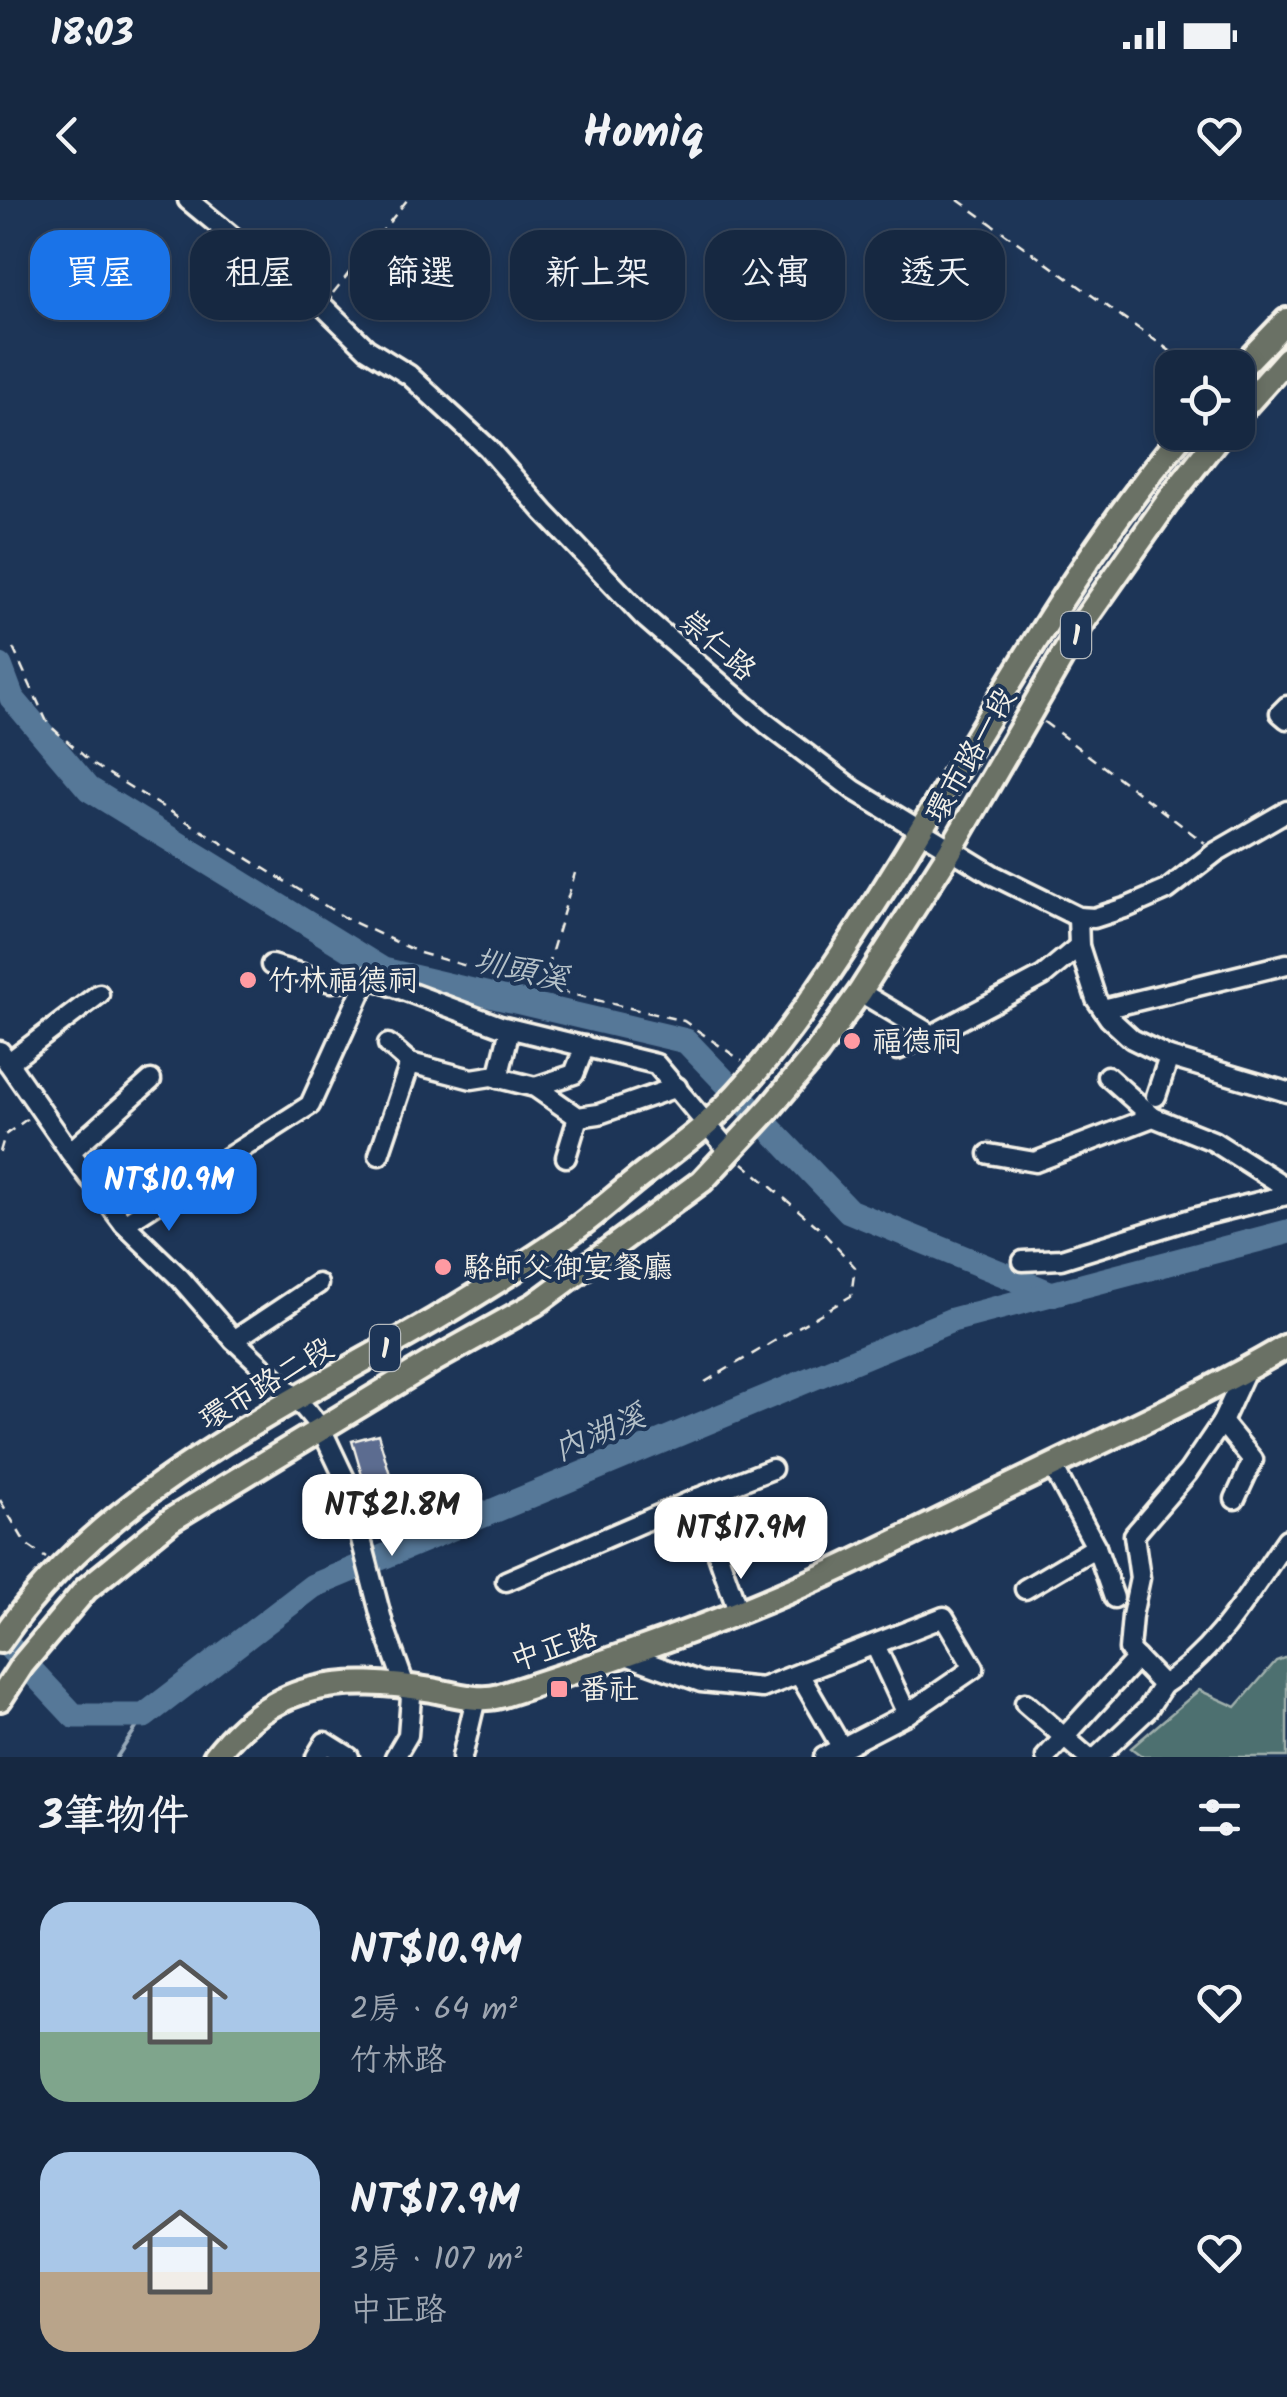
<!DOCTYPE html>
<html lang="zh-TW">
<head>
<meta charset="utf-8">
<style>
  body { margin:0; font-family:Kalam,"LXGW WenKai TC",sans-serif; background:#1f3048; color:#f1f3f6; height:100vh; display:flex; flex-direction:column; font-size:38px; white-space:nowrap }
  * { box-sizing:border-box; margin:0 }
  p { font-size:32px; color:#9ea6b1 }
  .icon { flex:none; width:55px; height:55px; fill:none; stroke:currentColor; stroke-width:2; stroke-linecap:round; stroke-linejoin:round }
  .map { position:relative; height:1557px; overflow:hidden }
  .sheet { display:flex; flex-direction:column; background:#162841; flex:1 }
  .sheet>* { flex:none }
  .top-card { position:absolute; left:30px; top:30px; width:1228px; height:90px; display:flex; gap:20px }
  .controls { position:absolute; left:1155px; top:150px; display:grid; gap:20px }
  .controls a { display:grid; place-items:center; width:100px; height:100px; border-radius:20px; background:#162841; box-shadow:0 5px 15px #0003,0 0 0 2px #35445a; font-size:50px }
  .price { position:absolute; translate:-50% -85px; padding:0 22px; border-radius:20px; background:#fff; color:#222; font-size:32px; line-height:65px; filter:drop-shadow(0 2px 5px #0008) }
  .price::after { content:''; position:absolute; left:50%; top:60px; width:30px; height:22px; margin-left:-15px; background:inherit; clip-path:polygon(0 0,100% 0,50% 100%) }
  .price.on { background:#1a73e8; color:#fff }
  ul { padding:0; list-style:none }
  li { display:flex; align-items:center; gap:30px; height:250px; padding:0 40px }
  li span { display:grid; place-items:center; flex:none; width:280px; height:200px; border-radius:30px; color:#555 }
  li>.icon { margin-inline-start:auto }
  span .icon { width:120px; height:120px; fill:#fffc; stroke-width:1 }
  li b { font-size:42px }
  h2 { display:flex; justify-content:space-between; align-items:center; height:120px; padding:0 40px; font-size:42px }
  .tag { padding:0 35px; border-radius:30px; background:#162841; box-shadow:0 5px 15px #0003,0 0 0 2px #35445a; font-size:35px; line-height:90px }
  .tag.on { background:#1a73e8; color:#fff }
  .status { display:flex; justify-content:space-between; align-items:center; height:70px; padding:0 50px; background:#162841; direction:ltr }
  .status svg { height:28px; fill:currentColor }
  header { display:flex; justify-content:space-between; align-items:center; height:130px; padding:0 40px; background:#162841; font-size:45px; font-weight:800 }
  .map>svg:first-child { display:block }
  .green { fill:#4d6f70; stroke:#a0b0ac; stroke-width:2.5 }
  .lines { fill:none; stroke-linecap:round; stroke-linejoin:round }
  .stream { stroke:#96a8b8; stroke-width:4 }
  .river { stroke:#577898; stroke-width:25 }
  .building { fill:#5b6c90; stroke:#f4f1e8; stroke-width:2.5 }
  .minor-casing { stroke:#f4f1e8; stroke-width:25 }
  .major-casing { stroke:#f4f1e8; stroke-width:30 }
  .path { stroke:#f4f1e8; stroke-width:2.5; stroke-dasharray:10 8; stroke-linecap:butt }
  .minor { stroke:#1d3557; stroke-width:18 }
  .major { stroke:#6a7165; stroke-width:22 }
  .poi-dot { fill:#ff9aa2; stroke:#1d3557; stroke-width:4 }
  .labels { text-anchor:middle; stroke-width:8; stroke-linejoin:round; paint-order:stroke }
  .shield { fill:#1d3557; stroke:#b4b9bc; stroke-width:2.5 }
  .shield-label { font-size:28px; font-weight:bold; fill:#f4f1e8 }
  .street-label { font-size:30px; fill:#f4f1e8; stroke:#1d3557 }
  .poi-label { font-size:30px; fill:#f4f1e8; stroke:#1d3557; text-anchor:start }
  .water-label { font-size:32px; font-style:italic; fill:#b5c1c8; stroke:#1d3557 }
</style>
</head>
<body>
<div class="status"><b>18:03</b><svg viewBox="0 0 49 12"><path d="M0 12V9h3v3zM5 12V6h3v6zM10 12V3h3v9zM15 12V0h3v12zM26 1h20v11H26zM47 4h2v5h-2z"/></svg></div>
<header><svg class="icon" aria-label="back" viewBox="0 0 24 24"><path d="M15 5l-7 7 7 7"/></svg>Homiq<svg class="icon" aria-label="heart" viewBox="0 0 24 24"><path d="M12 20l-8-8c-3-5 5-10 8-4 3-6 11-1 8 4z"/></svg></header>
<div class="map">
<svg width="1287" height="1557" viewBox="0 0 1287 1557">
  <rect width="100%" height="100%" fill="#1d3557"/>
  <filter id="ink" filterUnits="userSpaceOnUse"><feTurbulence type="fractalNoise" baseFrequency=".01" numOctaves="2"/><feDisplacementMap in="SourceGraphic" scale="20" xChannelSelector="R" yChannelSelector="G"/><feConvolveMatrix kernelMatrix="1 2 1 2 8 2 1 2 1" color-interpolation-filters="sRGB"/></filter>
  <g filter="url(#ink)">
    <polygon class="green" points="1287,1457 1287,1557 1143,1557 1131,1548 1199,1490 1236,1507 1276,1461"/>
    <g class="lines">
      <polyline class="stream" points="117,1557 144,1516"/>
      <g class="river">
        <polyline points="0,466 12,498 89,589 383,770 686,841 849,1011 1052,1094"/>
        <polyline points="0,1437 74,1516 144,1516 313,1386 952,1120 1287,1032"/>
      </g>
    </g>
    <polygon class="building" points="378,1234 394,1288 368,1296 352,1241"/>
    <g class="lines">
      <defs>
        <g id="minor">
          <polyline points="188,0 274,71 323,106 367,149 409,175 488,248 544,312 644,417 767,524 854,590 993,675 1078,717 1094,718 1128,707 1167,690 1216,652 1287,611"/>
          <polyline points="1287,506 1280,513 1287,519"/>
          <polyline points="1078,717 1079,746 1096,799 1109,818 1132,839 1169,857 1287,892"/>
          <polyline points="271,765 331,782 368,777 500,826 656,864 730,952"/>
          <polyline points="860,792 932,835 1043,776 1079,746"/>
          <polyline points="1103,809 1287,764"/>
          <polyline points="388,844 410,863"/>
          <polyline points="897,850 932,835"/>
          <polyline points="0,851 70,952 124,1024 180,1078 234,1140 296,1198 321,1228 346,1281 383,1424 405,1486 411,1497 408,1535 395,1557"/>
          <polyline points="8,863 99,794"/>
          <polyline points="1107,876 1153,917"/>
          <polyline points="498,878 510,829"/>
          <polyline points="535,887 574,874 585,846"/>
          <polyline points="1156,896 1169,857"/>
          <polyline points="70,952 151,880"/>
          <polyline points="989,954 1035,962 1153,917 1213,941 1287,988"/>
          <polyline points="379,955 410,863 472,879 491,876 535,887 578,917 599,914 677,887"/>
          <polyline points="566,957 578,917"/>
          <polyline points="124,1024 310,905 368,777"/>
          <polyline points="1023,1061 1061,1059 1194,1018 1287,995"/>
          <polyline points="234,1140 318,1084"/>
          <path d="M1246,1170L1222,1222L1188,1272L1134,1335L1140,1378L1132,1416L1129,1450L1163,1485C1217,1451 1251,1390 1287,1339"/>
          <polyline points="1222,1222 1253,1260 1235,1299"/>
          <polyline points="698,1298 772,1269"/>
          <polyline points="1096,1347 1114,1398"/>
          <polyline points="506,1381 698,1298 738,1411"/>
          <polyline points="1025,1389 1096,1347 1052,1265"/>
          <polyline points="875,1445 907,1514"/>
          <polyline points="626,1455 701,1482 762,1488 944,1417 974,1468 907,1514 824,1557"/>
          <polyline points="799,1474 842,1548"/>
          <polyline points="1025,1503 1087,1557"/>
          <polyline points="316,1557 325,1542 349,1557"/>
          <polyline points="462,1557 476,1498"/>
          <polyline points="1046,1557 1137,1458"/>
          <polyline points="1097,1557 1147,1510 1163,1485"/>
        </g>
        <g id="major">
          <polyline points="1238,171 1287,120"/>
          <polyline points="1238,214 1287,159"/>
          <path d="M0,1441C98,1295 285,1207 434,1120C479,1093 523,1066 566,1036C592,1018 616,996 640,977C663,959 687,942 708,923C771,864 819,789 866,717C971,555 1059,381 1184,232"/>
          <polyline points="0,1499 22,1465 86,1389 171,1320 433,1161 535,1104 702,981 770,908 817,852 860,792 950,651 1079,428 1171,297 1222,232"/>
          <path d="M215,1557C275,1479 343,1476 432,1490C453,1494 479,1502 500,1496C610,1461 720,1423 826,1375C895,1343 962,1309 1031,1276C1117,1234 1204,1195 1287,1146"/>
        </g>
      </defs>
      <use href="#minor" class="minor-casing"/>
      <use href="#major" class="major-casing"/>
      <g class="path">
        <polyline points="958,0 1194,168"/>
        <polyline points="333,93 407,0"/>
        <polyline points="13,448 48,524 94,565 347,719 420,753 542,787 684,821 742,861"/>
        <polyline points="1044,522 1205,643"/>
        <polyline points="542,785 575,673"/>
        <polyline points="0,952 5,935 27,919"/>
        <polyline points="705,1182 851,1096 855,1067 818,1027 743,963"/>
        <polyline points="0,1300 26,1344 46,1358"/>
      </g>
      <use href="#minor" class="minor"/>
      <use href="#major" class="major"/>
    </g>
  </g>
  <g class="poi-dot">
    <circle cx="248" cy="780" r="10"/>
    <circle cx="852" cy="841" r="10"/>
    <circle cx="443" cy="1067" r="10"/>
    <rect x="549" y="1479" width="20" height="20" rx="5"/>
  </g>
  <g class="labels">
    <g class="shield">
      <rect x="1061" y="412" width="30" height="46" rx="8"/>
      <rect x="370" y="1125" width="30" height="46" rx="8"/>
    </g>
    <g class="shield-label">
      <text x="1076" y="445">1</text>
      <text x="385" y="1158">1</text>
    </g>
    <g class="street-label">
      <text transform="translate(718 445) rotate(41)" y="10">崇仁路</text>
      <text transform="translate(970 555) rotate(-60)" y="10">環市路一段</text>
      <text transform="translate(266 1183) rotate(-31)" y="10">環市路二段</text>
      <text transform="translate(554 1447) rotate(-18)" y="10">中正路</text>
    </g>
    <g class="poi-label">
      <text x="268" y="790">竹林福德祠</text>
      <text x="872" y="851">福德祠</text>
      <text x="463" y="1077">駱師父御宴餐廳</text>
      <text x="579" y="1499">番社</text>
    </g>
    <g class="water-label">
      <text transform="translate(521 769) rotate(13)" y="11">圳頭溪</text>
      <text transform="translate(599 1232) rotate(-23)" y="11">內湖溪</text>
    </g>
  </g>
</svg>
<div class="controls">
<a><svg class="icon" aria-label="locate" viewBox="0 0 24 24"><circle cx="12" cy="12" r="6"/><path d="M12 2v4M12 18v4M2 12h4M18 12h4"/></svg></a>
</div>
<b class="price on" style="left:169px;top:1034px">NT$10.9M</b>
<b class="price" style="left:392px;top:1359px">NT$21.8M</b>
<b class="price" style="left:741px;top:1382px">NT$17.9M</b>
<div class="top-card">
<a class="tag on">買屋</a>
<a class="tag">租屋</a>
<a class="tag">篩選</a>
<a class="tag">新上架</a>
<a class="tag">公寓</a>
<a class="tag">透天</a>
</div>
</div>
<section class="sheet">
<h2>3筆物件<svg class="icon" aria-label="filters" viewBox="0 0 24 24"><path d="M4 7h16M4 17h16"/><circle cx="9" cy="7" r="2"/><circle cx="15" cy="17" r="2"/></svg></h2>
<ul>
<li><span style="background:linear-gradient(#a9c7e8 65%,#7fa58c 0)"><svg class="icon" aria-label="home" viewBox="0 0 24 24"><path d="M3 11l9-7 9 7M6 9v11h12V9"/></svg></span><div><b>NT$10.9M</b><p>2房 · 64 m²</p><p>竹林路</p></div><svg class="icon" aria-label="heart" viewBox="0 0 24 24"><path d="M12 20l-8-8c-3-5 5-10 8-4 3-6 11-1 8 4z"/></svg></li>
<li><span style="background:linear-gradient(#a9c7e8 60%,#b9a48a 0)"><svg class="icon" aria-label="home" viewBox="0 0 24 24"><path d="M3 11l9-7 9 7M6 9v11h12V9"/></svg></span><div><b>NT$17.9M</b><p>3房 · 107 m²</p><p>中正路</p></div><svg class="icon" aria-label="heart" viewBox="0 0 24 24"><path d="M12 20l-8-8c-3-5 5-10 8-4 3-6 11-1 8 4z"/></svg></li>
</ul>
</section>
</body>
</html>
